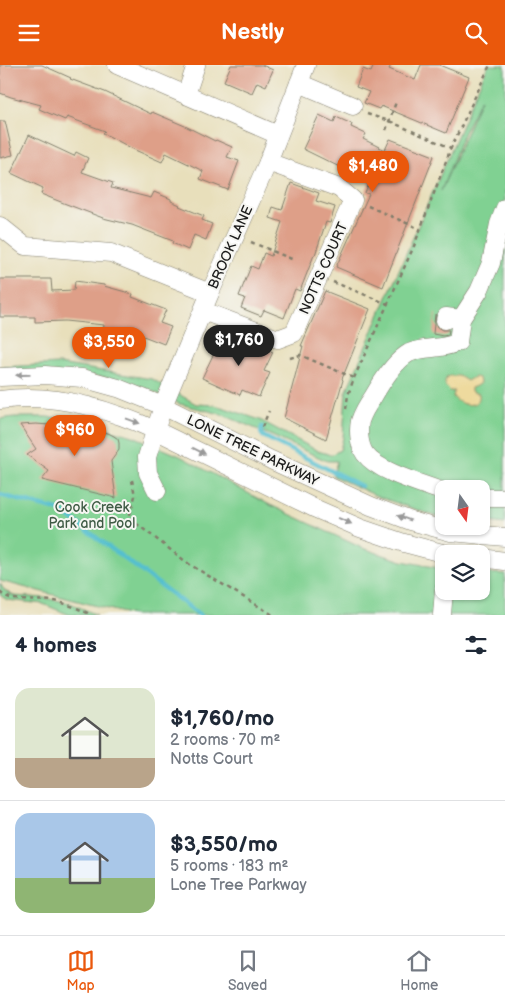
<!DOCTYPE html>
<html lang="en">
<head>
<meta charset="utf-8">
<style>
  body { margin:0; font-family:"Balsamiq Sans",sans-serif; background:#f2f2f3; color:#1f2937; height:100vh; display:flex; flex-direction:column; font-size:19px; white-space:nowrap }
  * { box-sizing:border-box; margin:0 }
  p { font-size:16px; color:#747a83 }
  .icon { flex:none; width:28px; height:28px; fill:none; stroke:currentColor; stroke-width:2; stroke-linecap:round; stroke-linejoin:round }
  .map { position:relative; height:550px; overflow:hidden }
  .details { display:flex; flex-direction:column; background:#fff; flex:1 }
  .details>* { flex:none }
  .needle { width:32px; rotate:166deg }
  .controls { position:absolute; left:435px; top:415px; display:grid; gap:10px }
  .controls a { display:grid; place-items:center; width:55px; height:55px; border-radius:10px; background:#fff; box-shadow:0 1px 4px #0004; font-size:25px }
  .price { position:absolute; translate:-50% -42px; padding:0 11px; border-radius:18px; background:#ea580c; color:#fff; font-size:16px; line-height:32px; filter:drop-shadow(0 1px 2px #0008) }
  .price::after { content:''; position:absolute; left:50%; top:30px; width:15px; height:11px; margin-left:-8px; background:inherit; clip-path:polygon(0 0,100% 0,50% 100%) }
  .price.on { background:#222; color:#fff }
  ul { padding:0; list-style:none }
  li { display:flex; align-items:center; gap:15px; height:125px; padding:0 15px }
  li+li { border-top:1px solid #e0e1e3 }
  li span { display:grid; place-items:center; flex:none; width:140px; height:100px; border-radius:15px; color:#555 }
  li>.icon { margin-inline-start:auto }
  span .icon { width:60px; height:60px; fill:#fffc; stroke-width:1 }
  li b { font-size:21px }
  h2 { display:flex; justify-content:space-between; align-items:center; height:60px; padding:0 15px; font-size:21px }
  header { display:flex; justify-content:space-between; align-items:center; height:65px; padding:0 15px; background:#ea580c; color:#fff; font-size:22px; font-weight:800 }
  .tab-bar { display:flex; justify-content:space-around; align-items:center; height:70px; border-top:1px solid #e0e1e3; background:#fff; font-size:14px; color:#747a83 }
  .tab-bar a { display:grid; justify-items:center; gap:2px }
  .tab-bar .on { color:#ea580c }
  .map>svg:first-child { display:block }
  .green { fill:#80d192; stroke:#4e7657; fill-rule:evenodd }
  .sand { fill:#eeda9e; stroke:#857b5d }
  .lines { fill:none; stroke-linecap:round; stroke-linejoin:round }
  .stream { stroke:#54bfcf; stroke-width:4.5 }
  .building { fill:#de9f88 }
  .minor-casing { stroke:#827e6c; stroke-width:19 }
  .path { stroke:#827e6c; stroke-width:2.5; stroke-dasharray:4 4; stroke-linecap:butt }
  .minor { stroke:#fff; stroke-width:18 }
  .oneway { fill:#999 }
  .labels { text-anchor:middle; stroke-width:4; stroke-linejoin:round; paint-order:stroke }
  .street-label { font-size:14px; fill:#1c1c1c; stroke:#f6f6f2 }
  .park-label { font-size:14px; fill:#3f5b45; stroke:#f6f6f2 }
</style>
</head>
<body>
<header><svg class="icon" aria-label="menu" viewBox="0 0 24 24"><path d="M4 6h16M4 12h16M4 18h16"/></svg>Nestly<svg class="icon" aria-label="search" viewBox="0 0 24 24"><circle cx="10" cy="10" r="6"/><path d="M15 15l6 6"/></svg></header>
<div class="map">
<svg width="505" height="550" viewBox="0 0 505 550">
  <rect width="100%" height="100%" fill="#f6f6f2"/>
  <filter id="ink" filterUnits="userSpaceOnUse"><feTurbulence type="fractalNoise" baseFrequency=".02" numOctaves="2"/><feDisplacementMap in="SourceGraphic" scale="10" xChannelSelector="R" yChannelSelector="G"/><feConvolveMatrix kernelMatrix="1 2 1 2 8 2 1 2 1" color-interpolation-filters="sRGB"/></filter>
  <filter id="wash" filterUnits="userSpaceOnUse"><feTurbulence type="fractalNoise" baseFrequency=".0096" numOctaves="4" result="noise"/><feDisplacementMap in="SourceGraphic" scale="20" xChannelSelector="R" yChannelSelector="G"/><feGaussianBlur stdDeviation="1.12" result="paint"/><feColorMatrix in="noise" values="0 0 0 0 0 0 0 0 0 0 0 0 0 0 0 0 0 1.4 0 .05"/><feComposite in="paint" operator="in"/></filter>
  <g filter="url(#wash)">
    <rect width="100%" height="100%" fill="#e8dfbb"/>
    <g class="green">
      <path d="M488,0H505V459L481,456V424H444V452L435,451L379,432L333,411L337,396H327L268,369L221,349L180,339L143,322L104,312L0,307V302L59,299L152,314L196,339L214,340L225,343L260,355L318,386L331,390L340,385L343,373L346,327ZM481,34L441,126L464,67Z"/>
      <polygon points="14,352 47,352 81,356 133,371 180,391 268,439 362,483 402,496 444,504 444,526 481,526 481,508 505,509 505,550 132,550 0,516 0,354"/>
      <polygon points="0,518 4,525 14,531 45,533 70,538 97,550 70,550 43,539 7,535 0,530"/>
    </g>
    <path class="sand" d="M449,311H459L467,316L474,312L479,313L480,318L476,321L471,323V326L472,327L479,329C481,338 472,341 464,339C460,338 456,335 453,332L454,326H450C446,322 443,319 446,313Z"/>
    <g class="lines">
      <g class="stream">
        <polyline points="262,362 261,368 263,371 361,421"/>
        <polyline points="0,430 61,446 200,550"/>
      </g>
    </g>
    <g id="blocks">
      <g class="building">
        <polygon points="0,0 42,0 71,13 70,14 105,27 151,49 152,47 185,61 215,76 216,75 232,82 227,92 239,96 228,125 200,114 203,106 166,88 162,97 135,85 103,68 105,66 67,52 65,55 39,44 41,40 11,32 0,28"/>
        <polygon points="231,0 262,0 273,5 266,21 257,17 252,28 224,16"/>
        <polygon points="374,0 391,0 389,4 415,15 421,0 439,0 469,12 446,68 381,41 379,44 364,38 369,27 356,22 363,4 371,7"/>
        <polygon points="319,50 334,57 336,52 352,59 351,62 366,69 363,74 385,85 390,74 434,91 383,222 336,202 369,129 365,128 370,117 303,84"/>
        <polygon points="0,56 5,56 13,90 0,93"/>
        <polygon points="29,70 74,91 76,87 88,93 82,107 113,118 111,123 151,133 154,127 171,134 171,136 180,140 179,141 204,151 202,155 212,159 206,175 194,170 188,185 172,178 173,176 132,160 103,153 61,137 41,129 43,123 11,108"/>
        <polygon points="291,118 319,128 316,136 335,142 330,158 326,157 315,190 314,190 300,226 295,224 284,253 264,245 261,251 241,243 245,233 239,231 251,201 258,204 264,188 271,191 282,157 270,153 273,142 282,145"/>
        <polygon points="0,214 51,214 52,226 74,225 75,216 104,220 104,221 133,229 132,232 166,245 160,258 171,262 164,279 133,267 131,273 103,266 104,260 65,256 35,257 35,252 0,252"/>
        <polygon points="325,226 370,244 342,314 343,315 326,374 284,353 303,281 301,281"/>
        <polygon points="435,249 436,249 435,257 437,262 442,265 449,265 448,270 443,271 433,269"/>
        <polygon points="227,270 254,282 255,279 273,287 264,306 270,308 259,332 242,325 240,330 202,313 214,288 218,290"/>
        <polygon points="36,359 77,362 108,368 114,371 118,374 119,378 119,385 111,396 116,433 42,415 49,406 27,390 36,384 20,360"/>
      </g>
    </g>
  </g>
  <g filter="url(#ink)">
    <use href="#blocks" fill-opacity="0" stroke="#827e6c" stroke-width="1"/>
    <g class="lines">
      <defs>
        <g id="minor">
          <polyline points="117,0 278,70"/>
          <polyline points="299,18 353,41"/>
          <polyline points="186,30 196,0"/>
          <polyline points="0,161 25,181 111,188 210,228"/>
          <polyline points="203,246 278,274 294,268 353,135 339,123 268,97"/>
          <polyline points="445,255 446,252 461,254"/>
          <polyline points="0,312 45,310 82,313 118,323 163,341 271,395 371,441 411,456 451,467 505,472"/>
          <path d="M0,335C52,327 107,343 155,365L314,443L360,463L404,478L446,489"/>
          <polyline points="157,426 148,408 147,392 163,341 210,228 268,97 306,0"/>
          <path d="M444,427C423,419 378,407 365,389C359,380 358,366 360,356C363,347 368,339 373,332C381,318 395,296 409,288C424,281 444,285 458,277L461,254L479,226L491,198L499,159L505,143"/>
          <polyline points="481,433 505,433"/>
          <polyline points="481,493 505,496"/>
          <polyline points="442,550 444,525"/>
        </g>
      </defs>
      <use href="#minor" class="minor-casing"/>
      <g class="path">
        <polyline points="367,49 389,56 451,83"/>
        <polyline points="386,65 396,37"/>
        <polyline points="368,141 420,164"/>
        <polyline points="251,177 294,195"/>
        <polyline points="333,217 388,239"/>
        <polyline points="290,293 300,290 354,313"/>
        <polyline points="346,344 348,330 354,313 414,181 451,83 490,0"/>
        <polyline points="262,362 269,346"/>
        <polyline points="132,415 135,431 129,453 189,499 273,550"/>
        <path d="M0,527C11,539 39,534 54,536C62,537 83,545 91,550"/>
      </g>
      <use href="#minor" class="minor"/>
    </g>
    <defs><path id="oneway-solid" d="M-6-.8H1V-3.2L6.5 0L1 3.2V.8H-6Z" transform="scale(1.25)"/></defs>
    <g class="oneway">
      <use href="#oneway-solid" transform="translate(23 310) rotate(178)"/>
      <use href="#oneway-solid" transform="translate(133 356) rotate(20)"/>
      <use href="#oneway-solid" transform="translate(199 386) rotate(26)"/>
      <use href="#oneway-solid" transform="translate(404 453) rotate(-160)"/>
      <use href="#oneway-solid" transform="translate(345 456) rotate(24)"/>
    </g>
  </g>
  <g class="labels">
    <g class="street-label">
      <text transform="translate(230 182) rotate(-66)" y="5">BROOK LANE</text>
      <text transform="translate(323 203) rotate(-66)" y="5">NOTTS COURT</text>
      <text transform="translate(253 385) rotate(26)" y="5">LONE TREE PARKWAY</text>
    </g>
    <g class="park-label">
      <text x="92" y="447">Cook Creek<tspan x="92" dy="16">Park and Pool</tspan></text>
    </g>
  </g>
</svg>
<div class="controls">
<a><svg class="needle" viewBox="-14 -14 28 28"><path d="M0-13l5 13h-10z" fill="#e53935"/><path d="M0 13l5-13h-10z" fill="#747a83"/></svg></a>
<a><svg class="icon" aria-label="layers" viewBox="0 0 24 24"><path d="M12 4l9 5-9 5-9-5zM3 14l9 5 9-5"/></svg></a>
</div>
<b class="price" style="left:373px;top:128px">$1,480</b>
<b class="price on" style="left:239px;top:302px">$1,760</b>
<b class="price" style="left:109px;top:304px">$3,550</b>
<b class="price" style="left:75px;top:392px">$960</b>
</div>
<section class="details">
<h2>4 homes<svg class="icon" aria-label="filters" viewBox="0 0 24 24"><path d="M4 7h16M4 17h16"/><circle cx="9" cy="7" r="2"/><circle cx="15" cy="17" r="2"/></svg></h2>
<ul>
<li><span style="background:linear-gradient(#dfe7d0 70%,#b9a48a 0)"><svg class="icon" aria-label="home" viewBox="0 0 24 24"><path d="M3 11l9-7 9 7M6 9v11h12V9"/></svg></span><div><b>$1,760/mo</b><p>2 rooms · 70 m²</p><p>Notts Court</p></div></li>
<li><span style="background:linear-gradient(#a9c7e8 65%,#8fb573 0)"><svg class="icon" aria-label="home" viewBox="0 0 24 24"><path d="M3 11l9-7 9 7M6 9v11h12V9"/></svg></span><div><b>$3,550/mo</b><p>5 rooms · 183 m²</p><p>Lone Tree Parkway</p></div></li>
</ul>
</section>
<nav class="tab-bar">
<a class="on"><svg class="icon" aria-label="map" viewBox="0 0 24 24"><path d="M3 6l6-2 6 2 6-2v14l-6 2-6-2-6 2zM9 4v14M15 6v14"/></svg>Map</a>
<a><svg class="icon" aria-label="saved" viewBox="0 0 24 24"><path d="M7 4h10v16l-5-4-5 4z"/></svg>Saved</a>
<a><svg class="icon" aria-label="home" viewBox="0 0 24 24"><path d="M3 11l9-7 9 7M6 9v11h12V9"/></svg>Home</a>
</nav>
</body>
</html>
